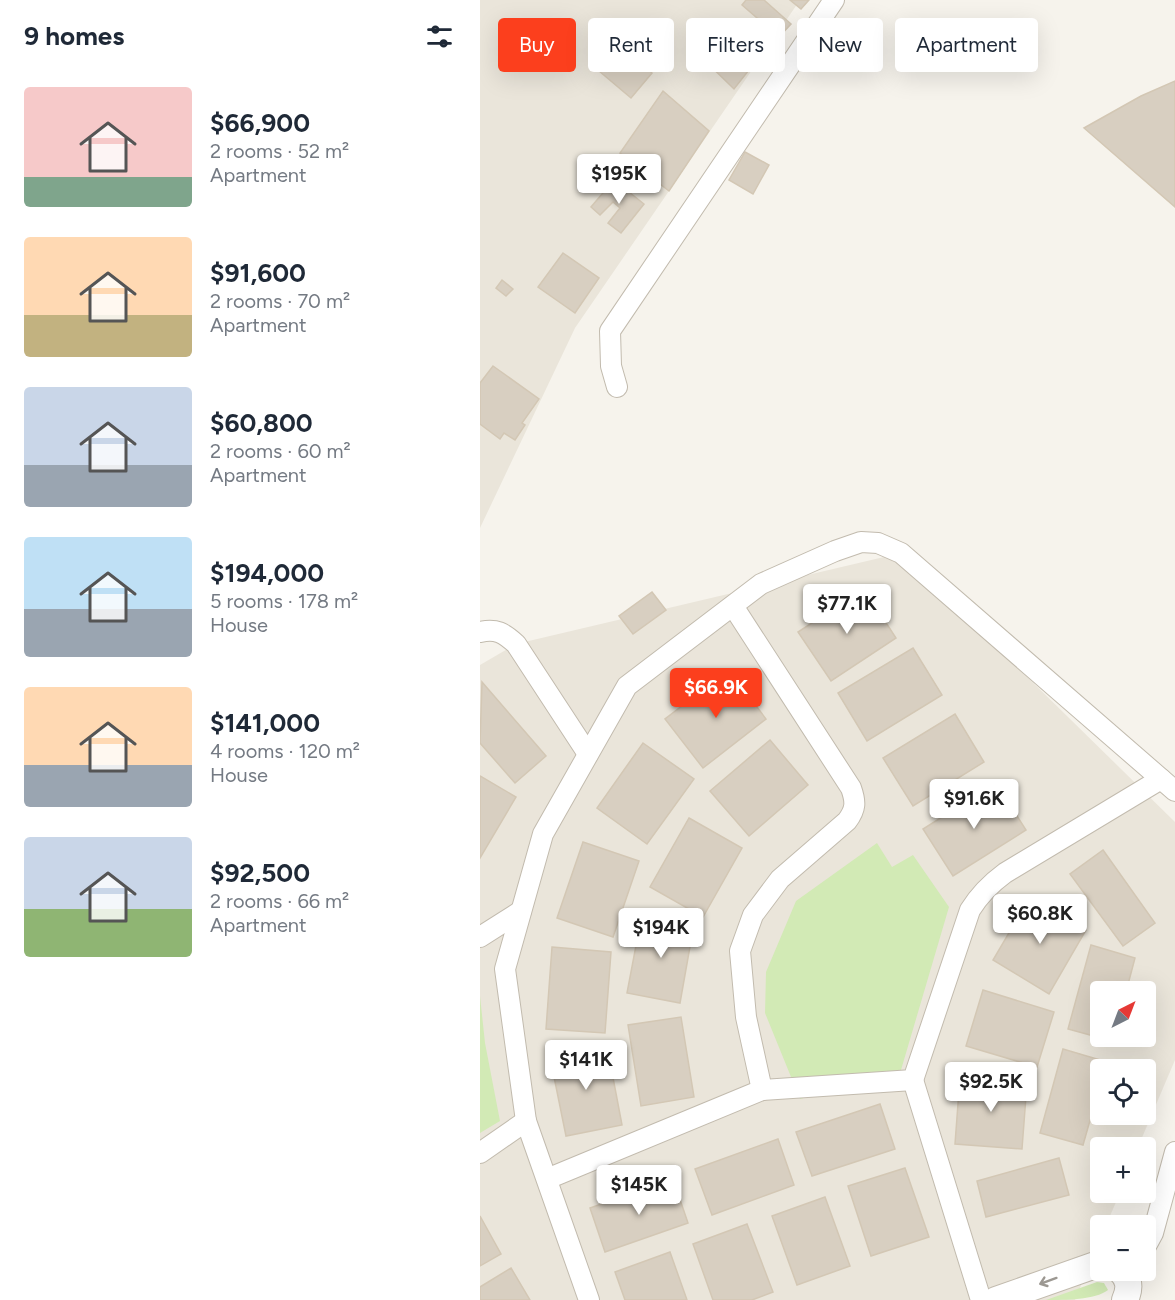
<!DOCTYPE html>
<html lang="en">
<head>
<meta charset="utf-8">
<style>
  body { margin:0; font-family:Figtree,sans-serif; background:#f6f6f7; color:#1f2937; height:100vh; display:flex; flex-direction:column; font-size:22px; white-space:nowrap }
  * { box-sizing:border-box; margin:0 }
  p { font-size:20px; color:#747a83 }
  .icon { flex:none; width:33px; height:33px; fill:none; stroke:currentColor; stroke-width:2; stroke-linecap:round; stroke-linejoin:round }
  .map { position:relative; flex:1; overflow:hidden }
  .panel { display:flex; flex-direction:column; background:#fff; width:480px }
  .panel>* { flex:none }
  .top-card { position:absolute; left:18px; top:18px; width:570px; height:54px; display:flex; gap:12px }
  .needle { width:39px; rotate:42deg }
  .tools { position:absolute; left:610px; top:981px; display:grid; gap:12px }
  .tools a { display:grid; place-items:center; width:66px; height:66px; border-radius:6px; background:#fff; box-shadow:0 6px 24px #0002; font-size:30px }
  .price { position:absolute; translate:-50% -51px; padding:0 14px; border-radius:6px; background:#fff; color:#222; font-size:20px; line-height:39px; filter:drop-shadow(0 2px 3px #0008) }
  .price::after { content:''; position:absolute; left:50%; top:36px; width:18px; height:14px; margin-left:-9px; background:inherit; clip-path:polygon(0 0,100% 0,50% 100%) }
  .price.on { background:#fc3f1d; color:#fff }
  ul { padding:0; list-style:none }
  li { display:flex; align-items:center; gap:18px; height:150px; padding:0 24px }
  li span { display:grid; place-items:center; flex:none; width:168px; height:120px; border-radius:6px; color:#555 }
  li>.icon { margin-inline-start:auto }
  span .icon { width:72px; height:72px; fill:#fffc; stroke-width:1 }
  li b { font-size:26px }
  h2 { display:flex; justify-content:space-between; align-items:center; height:72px; padding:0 24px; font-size:26px }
  .chip { padding:0 21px; border-radius:6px; background:#fff; box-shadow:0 6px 24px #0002; font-size:21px; line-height:54px }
  .chip.on { background:#fc3f1d; color:#fff }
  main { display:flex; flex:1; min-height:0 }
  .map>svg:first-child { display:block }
  .residential { fill:#eae5da; fill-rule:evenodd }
  .green { fill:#d2eab5 }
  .building { fill:#d8cfc1; stroke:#d3c7b4; stroke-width:1.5 }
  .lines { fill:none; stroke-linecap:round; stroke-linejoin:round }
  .minor-casing { stroke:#c2bbae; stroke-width:22 }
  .tertiary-casing { stroke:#c2bbae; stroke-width:28 }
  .minor { stroke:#fff; stroke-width:20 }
  .tertiary { stroke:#fff; stroke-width:26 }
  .oneway { stroke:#9c9892 }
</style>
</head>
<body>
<main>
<section class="panel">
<h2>9 homes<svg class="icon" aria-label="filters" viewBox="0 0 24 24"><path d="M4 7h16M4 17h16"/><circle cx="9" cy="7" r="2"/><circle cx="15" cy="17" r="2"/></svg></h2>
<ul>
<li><span style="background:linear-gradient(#f6c9c9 75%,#7fa58c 0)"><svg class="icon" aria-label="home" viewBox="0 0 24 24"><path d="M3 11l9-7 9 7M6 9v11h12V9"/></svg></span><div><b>$66,900</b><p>2 rooms · 52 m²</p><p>Apartment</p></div></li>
<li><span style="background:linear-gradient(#ffd9b3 65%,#c2b280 0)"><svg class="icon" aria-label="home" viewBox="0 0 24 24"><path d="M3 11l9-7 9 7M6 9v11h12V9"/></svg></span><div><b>$91,600</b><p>2 rooms · 70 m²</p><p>Apartment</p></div></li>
<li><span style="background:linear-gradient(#c9d6e8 65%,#9aa5b1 0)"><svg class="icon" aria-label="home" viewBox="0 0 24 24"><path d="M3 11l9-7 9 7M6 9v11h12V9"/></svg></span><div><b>$60,800</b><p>2 rooms · 60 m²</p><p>Apartment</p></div></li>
<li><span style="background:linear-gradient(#bfe0f5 60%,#9aa5b1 0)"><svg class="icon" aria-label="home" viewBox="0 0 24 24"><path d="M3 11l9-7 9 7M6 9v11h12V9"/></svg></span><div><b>$194,000</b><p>5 rooms · 178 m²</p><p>House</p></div></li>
<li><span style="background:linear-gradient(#ffd9b3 65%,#9aa5b1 0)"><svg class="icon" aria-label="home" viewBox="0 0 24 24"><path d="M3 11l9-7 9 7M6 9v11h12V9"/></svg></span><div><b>$141,000</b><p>4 rooms · 120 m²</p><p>House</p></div></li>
<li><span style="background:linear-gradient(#c9d6e8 60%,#8fb573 0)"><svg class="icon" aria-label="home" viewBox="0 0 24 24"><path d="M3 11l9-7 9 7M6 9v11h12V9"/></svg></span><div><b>$92,500</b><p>2 rooms · 66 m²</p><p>Apartment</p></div></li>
</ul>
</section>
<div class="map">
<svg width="695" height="1300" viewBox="0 0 695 1300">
  <rect width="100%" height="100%" fill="#f6f3ec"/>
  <g class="residential">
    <polygon points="0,0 320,0 95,328 0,528"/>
    <path d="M421,553L695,822V1060L658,1147L621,1148V1192L640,1193L626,1225L621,1226V1237L595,1300H0V665L36,644ZM621,992H666V1036H621ZM621,1070H666V1114H621Z"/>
  </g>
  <g class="green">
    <polygon points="397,843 412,867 433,855 469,907 421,1070 320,1099 285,1013 286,972 316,901"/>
    <polygon points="0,996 5,1043 20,1121 0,1133"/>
    <path d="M617,1282L624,1283L628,1290C615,1300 585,1300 566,1300Z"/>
  </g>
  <g class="building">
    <polygon points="266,0 284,0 311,24 299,37 262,5"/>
    <polygon points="310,0 329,0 321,9"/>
    <polygon points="244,22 280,56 254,89 219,55"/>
    <polygon points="137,32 149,42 154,37 165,47 171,40 181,48 165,67 172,73 151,98 119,71 124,65 115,58"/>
    <polygon points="695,81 695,207 604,128 661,96"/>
    <polygon points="183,91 229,131 189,191 140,153"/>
    <polygon points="265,152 289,165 273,194 249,180"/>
    <polygon points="134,180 164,204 141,233 128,223 140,208 133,202 120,215 111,207"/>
    <polygon points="83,253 119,278 95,313 58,287"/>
    <polygon points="22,280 33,289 26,296 16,288"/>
    <polygon points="13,366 59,399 42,423 45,425 35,440 24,433 20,439 0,424 0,383"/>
    <polygon points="384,589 416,638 351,681 318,632"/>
    <polygon points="172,592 186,610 153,634 139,616"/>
    <polygon points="433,648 462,695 387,741 358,693"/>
    <polygon points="249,670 286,719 223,768 185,719"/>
    <polygon points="2,682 66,756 35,783 0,743"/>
    <polygon points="475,714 504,762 433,806 403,758"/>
    <polygon points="290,740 328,785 269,836 230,791"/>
    <polygon points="163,743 214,779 167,844 117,808"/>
    <polygon points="0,776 36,797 0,858"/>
    <polygon points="516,783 546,830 473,876 443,829"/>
    <polygon points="209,818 262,848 223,917 170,887"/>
    <polygon points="103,842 159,861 133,937 77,918"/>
    <polygon points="623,850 675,923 643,946 590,874"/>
    <polygon points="550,897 606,930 569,994 513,960"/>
    <polygon points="162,914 214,924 200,1003 147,993"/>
    <polygon points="611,945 655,958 646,992 621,992 621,1036 633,1036 632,1041 588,1029"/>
    <polygon points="72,947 131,952 125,1033 66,1029"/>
    <polygon points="503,990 574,1012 557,1067 486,1046"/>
    <polygon points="201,1017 214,1097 161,1106 148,1025"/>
    <polygon points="127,1046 142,1125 86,1136 70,1057"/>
    <polygon points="583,1049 627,1062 625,1070 621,1070 621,1082 603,1145 560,1133"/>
    <polygon points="480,1077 547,1083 542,1149 475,1144"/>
    <polygon points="400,1104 415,1149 332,1176 316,1132"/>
    <polygon points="298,1139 314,1185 232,1215 215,1169"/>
    <polygon points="579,1158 589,1195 506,1217 497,1181"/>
    <polygon points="425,1168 449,1237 391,1256 368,1186"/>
    <polygon points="193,1179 208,1223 125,1252 110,1208"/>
    <polygon points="345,1197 370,1266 317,1285 292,1216"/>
    <polygon points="0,1216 21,1254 0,1266"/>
    <polygon points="267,1224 293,1292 272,1300 233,1300 213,1244"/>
    <polygon points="190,1252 207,1300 145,1300 135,1272"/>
    <polygon points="31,1268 50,1300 0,1300 0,1287"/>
  </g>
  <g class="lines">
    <defs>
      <g id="minor">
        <polyline points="137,387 131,366 130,331 354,0"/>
        <path d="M0,632C16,628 24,633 36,644L108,754"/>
        <polyline points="0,937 41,911"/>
        <polyline points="433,1080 501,1300"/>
        <path d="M282,1090L433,1080L490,910C500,894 510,884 525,873L681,779"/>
        <polyline points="0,1153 46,1121"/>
        <path d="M67,1179L282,1090L266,1017L260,951L273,915L300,879L367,821C376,809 376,802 371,788L253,606"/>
        <polyline points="666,1246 673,1233 695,1152"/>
        <polyline points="109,1300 46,1121 25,969 63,834 147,686 281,584 355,551 381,542 398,543 421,553 695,791"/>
      </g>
      <g id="tertiary">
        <path d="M640,1270C650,1279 650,1289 645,1300"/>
        <polyline points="516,1300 621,1263"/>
      </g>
    </defs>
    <use href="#minor" class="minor-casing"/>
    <use href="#tertiary" class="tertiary-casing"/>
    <use href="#minor" class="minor"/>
    <use href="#tertiary" class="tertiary"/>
  </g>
  <defs><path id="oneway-shaft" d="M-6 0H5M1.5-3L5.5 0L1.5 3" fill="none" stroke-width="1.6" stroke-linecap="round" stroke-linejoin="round" transform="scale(1.5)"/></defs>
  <use class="oneway" href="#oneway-shaft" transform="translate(568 1281) rotate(160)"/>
</svg>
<div class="tools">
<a><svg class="needle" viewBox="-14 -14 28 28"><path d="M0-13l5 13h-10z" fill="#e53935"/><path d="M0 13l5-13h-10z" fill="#747a83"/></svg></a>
<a><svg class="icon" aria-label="locate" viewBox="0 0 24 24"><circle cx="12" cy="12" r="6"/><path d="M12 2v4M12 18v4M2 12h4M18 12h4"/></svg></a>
<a>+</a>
<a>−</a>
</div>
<b class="price" style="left:139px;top:205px">$195K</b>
<b class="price" style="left:367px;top:635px">$77.1K</b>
<b class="price on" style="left:236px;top:719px">$66.9K</b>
<b class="price" style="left:494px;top:830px">$91.6K</b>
<b class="price" style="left:560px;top:945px">$60.8K</b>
<b class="price" style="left:181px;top:959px">$194K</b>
<b class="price" style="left:106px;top:1091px">$141K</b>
<b class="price" style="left:511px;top:1113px">$92.5K</b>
<b class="price" style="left:159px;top:1216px">$145K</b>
<div class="top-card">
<a class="chip on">Buy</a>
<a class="chip">Rent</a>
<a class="chip">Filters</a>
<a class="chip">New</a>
<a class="chip">Apartment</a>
</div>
</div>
</main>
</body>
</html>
